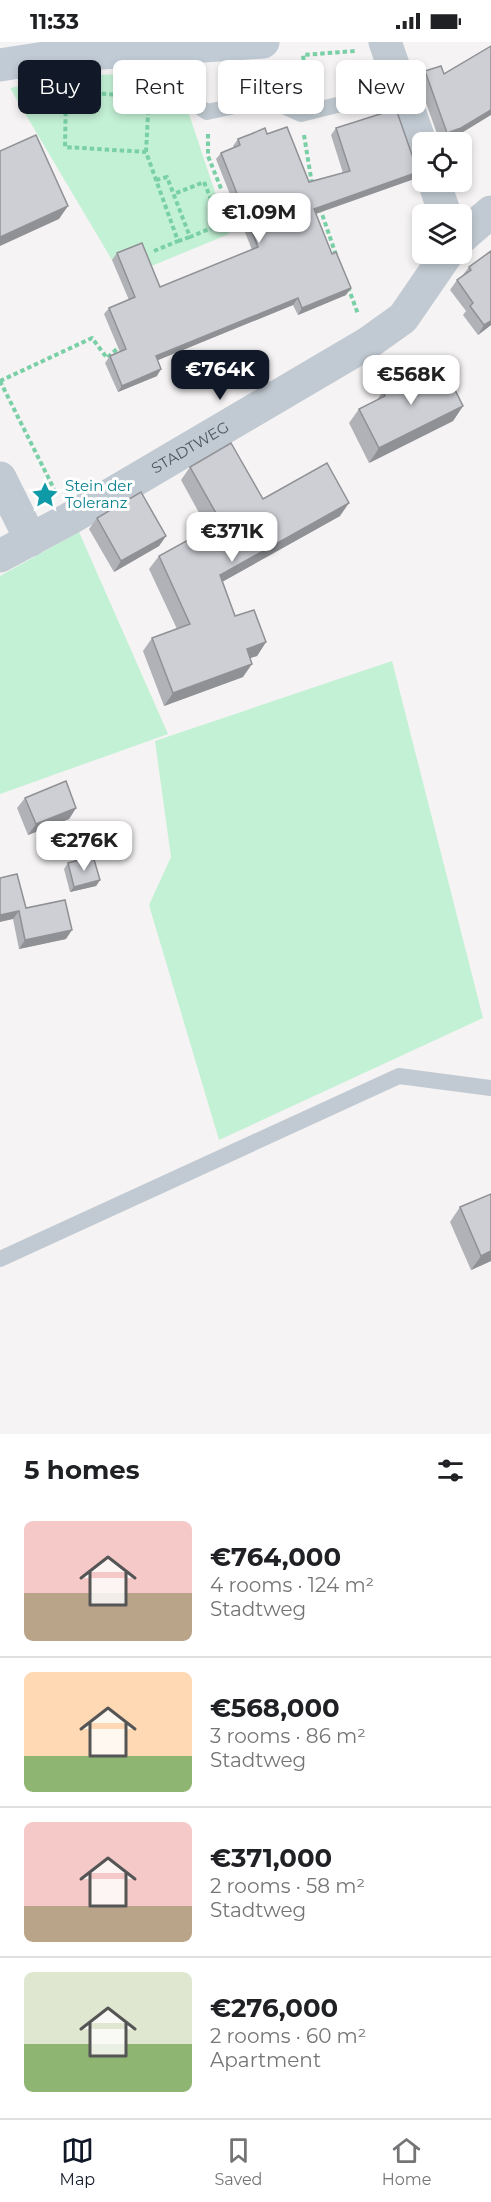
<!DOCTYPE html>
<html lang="en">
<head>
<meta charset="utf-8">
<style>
  body { margin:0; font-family:Montserrat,sans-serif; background:#f6f6f6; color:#202124; height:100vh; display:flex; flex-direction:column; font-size:22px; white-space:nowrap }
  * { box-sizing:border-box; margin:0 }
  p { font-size:20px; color:#757577 }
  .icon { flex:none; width:33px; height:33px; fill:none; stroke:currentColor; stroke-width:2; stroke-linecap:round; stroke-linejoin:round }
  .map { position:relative; height:1392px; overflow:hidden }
  .panel { display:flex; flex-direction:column; background:#fff; flex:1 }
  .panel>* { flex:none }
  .banner { position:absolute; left:18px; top:18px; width:456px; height:54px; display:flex; gap:12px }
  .fabs { position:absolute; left:412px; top:90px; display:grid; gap:12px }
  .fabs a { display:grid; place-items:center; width:60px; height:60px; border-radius:9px; background:#fff; box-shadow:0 3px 9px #0003; font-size:30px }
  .price { position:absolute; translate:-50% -51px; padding:0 14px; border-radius:12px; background:#fff; color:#222; font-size:20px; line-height:39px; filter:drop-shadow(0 2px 3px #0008) }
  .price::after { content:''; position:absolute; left:50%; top:36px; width:18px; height:14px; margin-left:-9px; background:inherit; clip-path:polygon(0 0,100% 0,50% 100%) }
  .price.active { background:#111827; color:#fff }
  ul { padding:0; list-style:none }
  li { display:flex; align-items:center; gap:18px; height:150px; padding:0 24px }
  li+li { border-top:2px solid #e0e0e0 }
  li span { display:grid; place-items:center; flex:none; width:168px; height:120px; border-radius:9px; color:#555 }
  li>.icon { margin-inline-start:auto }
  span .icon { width:72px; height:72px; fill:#fffc; stroke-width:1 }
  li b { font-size:26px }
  h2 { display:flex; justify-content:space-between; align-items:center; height:72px; padding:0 24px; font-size:26px }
  .chip { padding:0 21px; border-radius:9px; background:#fff; box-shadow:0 3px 9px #0003; font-size:21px; line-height:54px }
  .chip.active { background:#111827; color:#fff }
  .status { display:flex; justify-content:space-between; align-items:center; height:42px; padding:0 30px; background:#fff; direction:ltr }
  .status svg { height:16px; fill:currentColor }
  .tabs { display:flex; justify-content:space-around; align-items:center; height:84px; border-top:2px solid #e0e0e0; background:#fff; font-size:16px; color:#757577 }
  .tabs a { display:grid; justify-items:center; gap:3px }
  .tabs .active { color:#111827 }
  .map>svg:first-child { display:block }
  .green { fill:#c3f1d5 }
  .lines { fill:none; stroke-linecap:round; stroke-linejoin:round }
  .path { stroke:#7ad0a6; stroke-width:4; stroke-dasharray:4.5 3; stroke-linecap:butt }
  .service { stroke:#c1cad2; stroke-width:16 }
  .minor { stroke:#c1cad2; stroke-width:33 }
  .secondary { stroke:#c1cbd6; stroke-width:33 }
  .wall { fill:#b0b2b7 }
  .shaded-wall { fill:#909195 }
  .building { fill:#cdcfd5; stroke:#909195; stroke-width:1.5 }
  .labels { text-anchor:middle; stroke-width:6; stroke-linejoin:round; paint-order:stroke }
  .street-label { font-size:15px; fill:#4a5661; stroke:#fff }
  .culture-label { font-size:15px; fill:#0d838f; stroke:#fff; text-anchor:start }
</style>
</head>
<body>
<div class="status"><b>11:33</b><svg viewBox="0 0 49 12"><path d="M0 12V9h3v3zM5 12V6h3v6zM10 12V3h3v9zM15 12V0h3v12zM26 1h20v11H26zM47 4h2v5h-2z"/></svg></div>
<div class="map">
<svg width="491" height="1392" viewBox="0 0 491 1392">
  <rect width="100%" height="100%" fill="#f5f3f3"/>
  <g class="green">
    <polygon points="175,30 229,192 149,225 137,208 112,218 10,46 71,34"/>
    <polygon points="79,490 168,692 0,752 0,534"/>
    <polygon points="392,619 483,976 219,1098 149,863 171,815 155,699"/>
  </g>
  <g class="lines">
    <g class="path">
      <polyline points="307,48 303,13 355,9"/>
      <polyline points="208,92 208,114 222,149"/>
      <polyline points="304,93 312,142"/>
      <polyline points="146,110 149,54"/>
      <polyline points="156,138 167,135 190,195 221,182 204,140 174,152"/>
      <polyline points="320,166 336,213"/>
      <polyline points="178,199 190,195"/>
      <polyline points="154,209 178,199 146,110 65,105 66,50 162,55"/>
      <polyline points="348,245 358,272"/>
      <polyline points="0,339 56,451"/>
      <polyline points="0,339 92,296 107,316 118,306"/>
    </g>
    <g class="service">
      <polyline points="184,55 207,70 267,57 301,72 385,51 384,28"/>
      <polyline points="0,1217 399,1034 491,1046"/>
    </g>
    <g class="minor">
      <polyline points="385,0 423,108"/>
      <polyline points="434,140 445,172"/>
      <polyline points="462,195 491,170"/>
      <polyline points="0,436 31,498"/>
      <path id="s1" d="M0,514L69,477L368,301L403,276L447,212"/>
    </g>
    <polyline class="secondary" points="0,23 58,14 263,0"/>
  </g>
  <g class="wall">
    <polygon points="425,29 455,95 440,100 418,39"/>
    <polygon points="336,86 418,130 414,137 316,172 346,253 298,273 293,263 158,318 157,334 118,350 105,321 110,314 120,310 104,272 109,266 129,258 112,218 117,211 160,245 252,208 216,117 221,111 234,105 233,104 238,97 267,92 309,140 343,131 331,93"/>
    <polygon points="491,209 491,283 478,293 463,273 466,269 450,248 457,238 462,234 469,225"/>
    <polygon points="383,349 463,364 453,379 369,421 349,381 359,367 377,358"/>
    <polygon points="190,425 263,457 340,474 222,540 235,574 266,600 257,614 250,616 243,635 164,664 143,609 152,596 177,587 149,527 159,514 208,487 181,438"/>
    <polygon points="97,476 166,494 159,504 114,530 89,487"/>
    <polygon points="25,756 76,766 69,777 28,793 17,766"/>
    <polygon points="68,821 100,838 96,844 70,850 64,827"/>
    <polygon points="0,836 26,866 66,897 19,907 13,877"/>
    <polygon points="491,1152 491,1219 471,1228 450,1180 460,1165"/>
  </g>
  <g class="shaded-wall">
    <polygon points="491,68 491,73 455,95 440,100 447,91"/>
    <polygon points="418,130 414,137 309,174 314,167"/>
    <polygon points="68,164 59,177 0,204 0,195"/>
    <polygon points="351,246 346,253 298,273 302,266"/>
    <polygon points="298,256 293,263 151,321 156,314"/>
    <polygon points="491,279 491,283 478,293 484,283"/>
    <polygon points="161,327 157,334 118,350 122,344"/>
    <polygon points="463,364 453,379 369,421 379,406"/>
    <polygon points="349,461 340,474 211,546 220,533"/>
    <polygon points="166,494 159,504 114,530 121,519"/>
    <polygon points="266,600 257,614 238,620 247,607"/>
    <polygon points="252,622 243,635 164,664 173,651"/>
    <polygon points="76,766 69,777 28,793 36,782"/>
    <polygon points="100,838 96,844 70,850 74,845"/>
    <polygon points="19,869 13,877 0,880 0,873"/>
    <polygon points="72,888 66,897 19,907 25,898"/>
    <polygon points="491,1209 491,1219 471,1228 481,1214"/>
  </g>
  <g class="building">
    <polygon points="491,4 491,68 461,86 447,91 425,29 441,24 444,32"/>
    <polygon points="396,67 418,130 314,167 332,212 336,210 351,246 302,266 298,256 156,314 161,327 122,344 110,314 126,307 109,266 135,255 117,211 142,201 160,245 258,205 221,111 240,103 238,97 251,92 265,86 267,92 287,85 309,140 350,129 336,86"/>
    <polygon points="36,93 68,164 0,195 0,109"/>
    <polygon points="491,209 491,279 484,283 470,264 473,261 457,238 471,228 469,225"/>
    <polygon points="442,322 463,364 379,406 359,367 385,354 383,349"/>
    <polygon points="231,401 263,457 327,421 349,461 220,533 235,574 254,568 266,600 247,607 252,622 173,651 152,596 190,582 159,514 221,480 190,425"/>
    <polygon points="141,450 166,494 121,519 97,476"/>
    <polygon points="66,739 76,766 36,782 25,756"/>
    <polygon points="93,814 100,838 74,845 68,821"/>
    <polygon points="17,832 26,866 65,858 72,888 25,898 19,869 0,873 0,836"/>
    <polygon points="491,1152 491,1209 481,1214 460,1165"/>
  </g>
  <defs>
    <symbol id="sight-bare" viewBox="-9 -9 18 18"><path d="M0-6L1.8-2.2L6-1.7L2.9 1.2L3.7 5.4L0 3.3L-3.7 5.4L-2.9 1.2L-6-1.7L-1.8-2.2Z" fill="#0f9aa8" stroke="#fff" stroke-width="2.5" paint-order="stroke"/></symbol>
  </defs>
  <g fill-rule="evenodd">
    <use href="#sight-bare" x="26" y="434" width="38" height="38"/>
  </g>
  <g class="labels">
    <g class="street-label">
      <text dy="5" stroke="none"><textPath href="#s1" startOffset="219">STADTWEG</textPath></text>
    </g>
    <g class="culture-label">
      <text x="65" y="449">Stein der<tspan x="65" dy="17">Toleranz</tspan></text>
    </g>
  </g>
</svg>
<div class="fabs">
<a><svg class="icon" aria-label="locate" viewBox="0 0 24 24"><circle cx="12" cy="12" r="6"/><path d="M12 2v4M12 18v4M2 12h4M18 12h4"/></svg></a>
<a><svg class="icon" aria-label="layers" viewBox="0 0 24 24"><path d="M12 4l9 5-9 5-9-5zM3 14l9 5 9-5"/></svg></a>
</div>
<b class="price" style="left:259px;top:202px">€1.09M</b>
<b class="price active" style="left:220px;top:359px">€764K</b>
<b class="price" style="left:411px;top:364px">€568K</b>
<b class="price" style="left:232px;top:521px">€371K</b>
<b class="price" style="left:84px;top:830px">€276K</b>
<div class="banner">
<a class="chip active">Buy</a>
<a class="chip">Rent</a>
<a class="chip">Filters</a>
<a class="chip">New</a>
</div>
</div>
<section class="panel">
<h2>5 homes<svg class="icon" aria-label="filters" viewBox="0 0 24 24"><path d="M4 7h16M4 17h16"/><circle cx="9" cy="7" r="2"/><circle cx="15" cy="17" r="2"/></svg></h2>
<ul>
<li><span style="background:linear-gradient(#f6c9c9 60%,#b9a48a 0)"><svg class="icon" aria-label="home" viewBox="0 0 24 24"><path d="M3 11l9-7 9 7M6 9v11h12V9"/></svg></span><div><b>€764,000</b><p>4 rooms · 124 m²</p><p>Stadtweg</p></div></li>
<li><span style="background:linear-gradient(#ffd9b3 70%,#8fb573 0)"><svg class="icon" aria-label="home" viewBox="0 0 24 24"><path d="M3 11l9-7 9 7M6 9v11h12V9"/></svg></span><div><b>€568,000</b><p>3 rooms · 86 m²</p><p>Stadtweg</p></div></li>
<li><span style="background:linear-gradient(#f6c9c9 70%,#b9a48a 0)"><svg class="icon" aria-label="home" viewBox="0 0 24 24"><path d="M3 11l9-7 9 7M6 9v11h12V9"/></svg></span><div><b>€371,000</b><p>2 rooms · 58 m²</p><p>Stadtweg</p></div></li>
<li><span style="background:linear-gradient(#dfe7d0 60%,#8fb573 0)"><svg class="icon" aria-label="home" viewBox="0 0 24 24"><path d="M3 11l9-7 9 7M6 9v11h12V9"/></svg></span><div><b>€276,000</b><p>2 rooms · 60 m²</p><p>Apartment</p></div></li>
</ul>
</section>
<nav class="tabs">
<a class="active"><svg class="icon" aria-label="map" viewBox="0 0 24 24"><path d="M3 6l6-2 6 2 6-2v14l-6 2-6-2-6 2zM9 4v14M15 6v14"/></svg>Map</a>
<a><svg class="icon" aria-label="saved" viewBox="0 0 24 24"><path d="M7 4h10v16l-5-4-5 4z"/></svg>Saved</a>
<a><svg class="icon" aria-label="home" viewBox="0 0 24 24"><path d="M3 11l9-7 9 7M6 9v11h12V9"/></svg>Home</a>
</nav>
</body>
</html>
